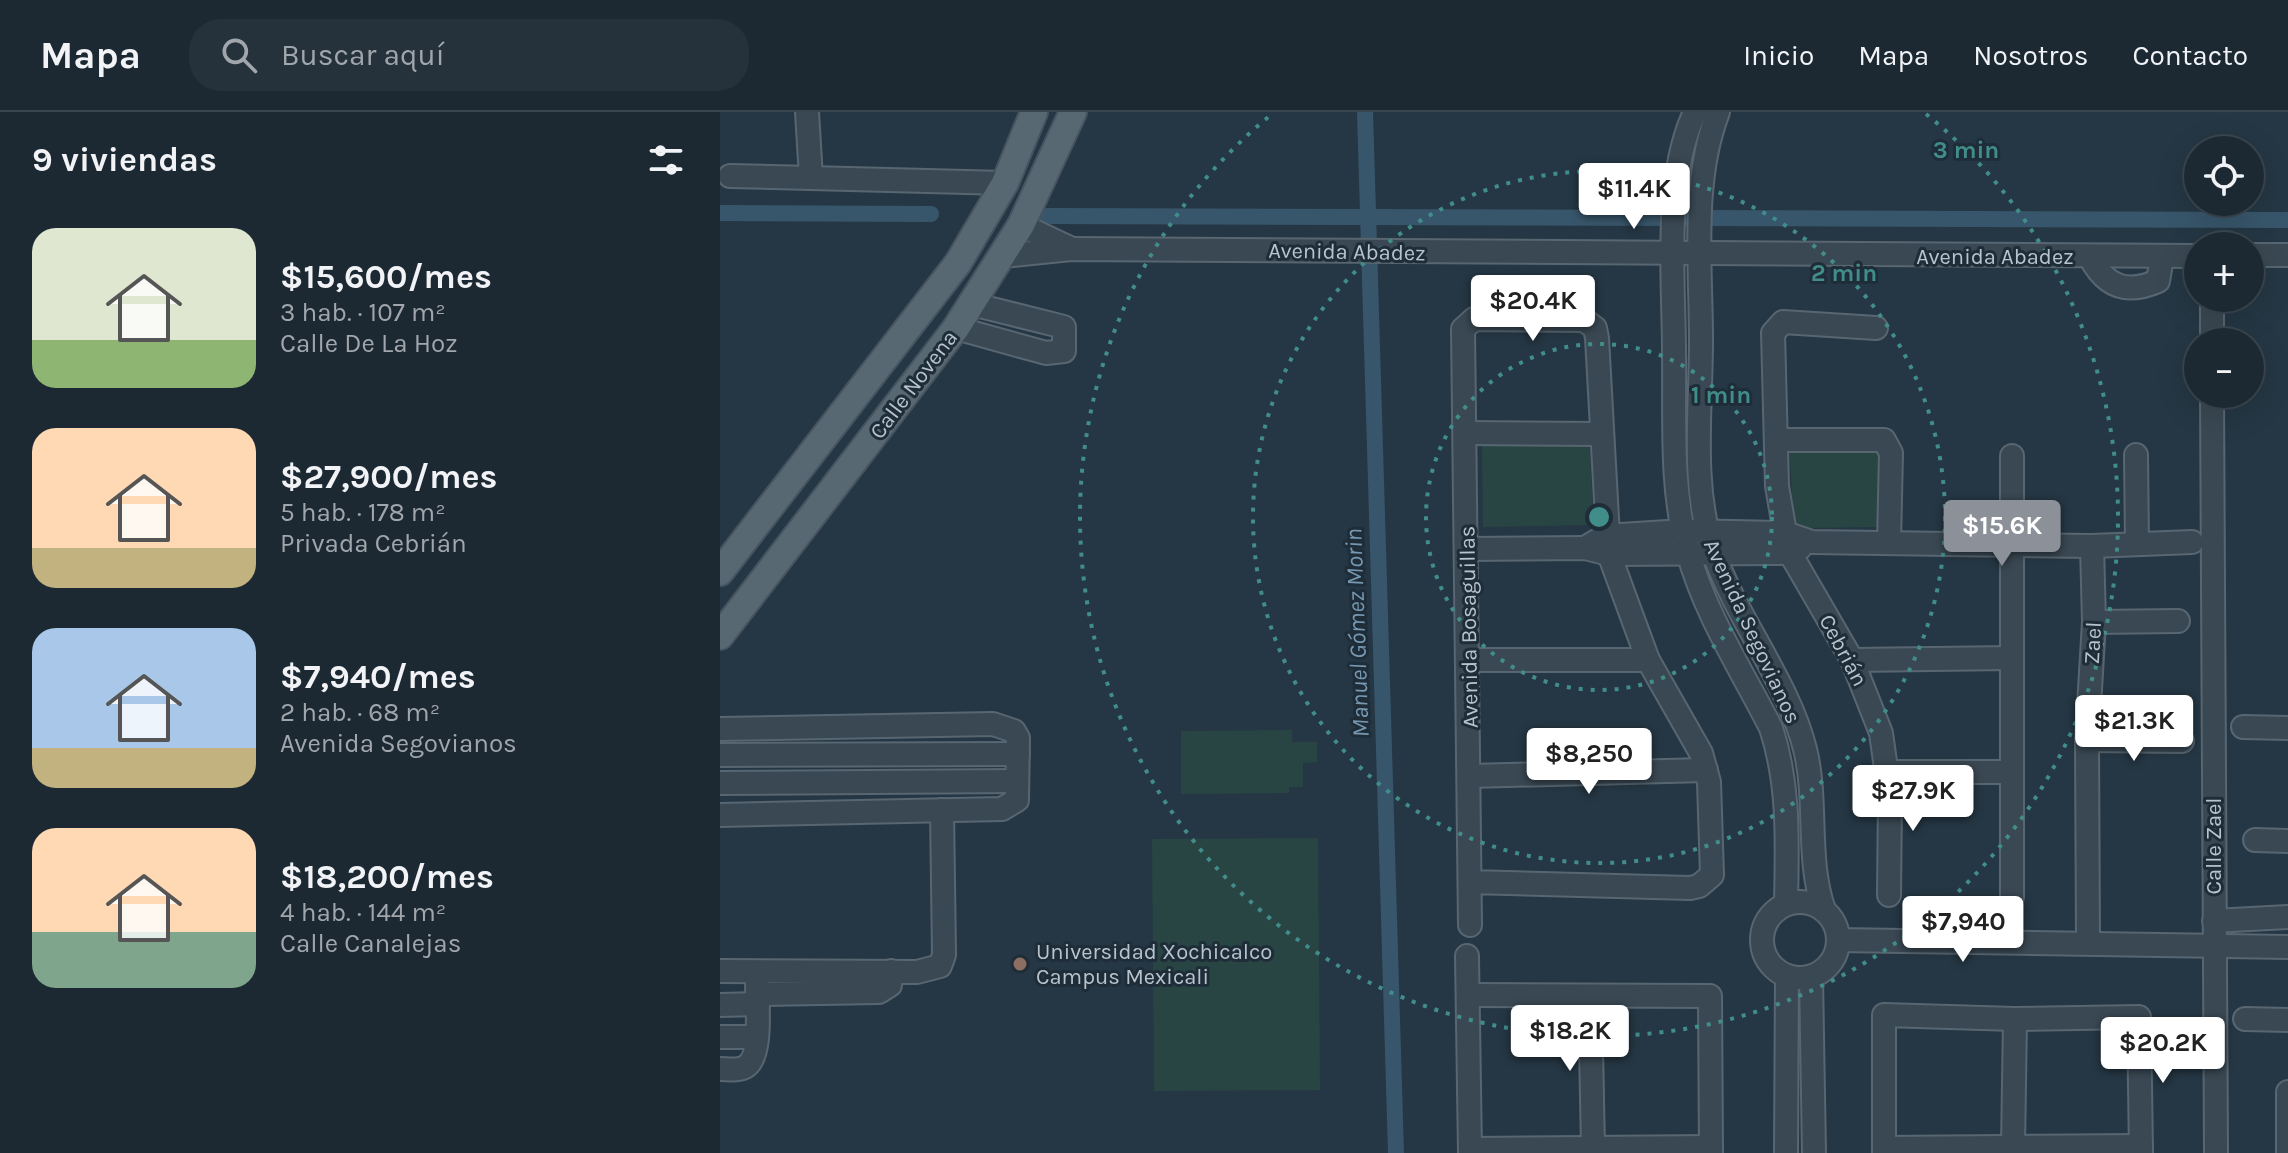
<!DOCTYPE html>
<html lang="es">
<head>
<meta charset="utf-8">
<style>
  body { margin:0; font-family:Karla,sans-serif; background:#25313b; color:#f1f3f6; height:100vh; display:flex; flex-direction:column; font-size:30px; white-space:nowrap }
  * { box-sizing:border-box; margin:0 }
  p { font-size:26px; color:#a0a6ac }
  .icon { flex:none; width:44px; height:44px; fill:none; stroke:currentColor; stroke-width:2; stroke-linecap:round; stroke-linejoin:round }
  .map { position:relative; flex:1; overflow:hidden }
  .drawer { display:flex; flex-direction:column; background:#1c2933; width:720px }
  .drawer>* { flex:none }
  .fabs { position:absolute; left:1464px; top:24px; display:grid; gap:16px }
  .fabs a { display:grid; place-items:center; width:80px; height:80px; border-radius:50%; background:#1c2933; box-shadow:0 8px 32px #0002,0 0 0 2px #3a454e; font-size:40px }
  .price { position:absolute; translate:-50% -68px; padding:0 18px; border-radius:8px; background:#fff; color:#222; font-size:26px; line-height:52px; filter:drop-shadow(0 2px 4px #0008) }
  .price::after { content:''; position:absolute; left:50%; top:48px; width:24px; height:18px; margin-left:-12px; background:inherit; clip-path:polygon(0 0,100% 0,50% 100%) }
  .price.on { background:#8c9099; color:#fff }
  ul { padding:0; list-style:none }
  li { display:flex; align-items:center; gap:24px; height:200px; padding:0 32px }
  li span { display:grid; place-items:center; flex:none; width:224px; height:160px; border-radius:24px; color:#555 }
  li>.icon { margin-inline-start:auto }
  span .icon { width:96px; height:96px; fill:#fffc; stroke-width:1 }
  li b { font-size:34px }
  h2 { display:flex; justify-content:space-between; align-items:center; height:96px; padding:0 32px; font-size:34px }
  header { display:flex; align-items:center; gap:48px; box-sizing:border-box; height:112px; padding:0 40px; background:#1c2933; border-bottom:2px solid #3a454e }
  header strong { font-size:38px }
  nav { display:flex; gap:44px; margin-inline-start:auto; font-size:28px }
  .search { width:560px; height:72px; background:#25313b; display:flex; align-items:center; gap:20px; box-sizing:border-box; padding:0 28px; border-radius:32px; color:#a0a6ac; font-size:30px }
  main { display:flex; flex:1; min-height:0 }
  .map>svg:first-child { display:block }
  .green { fill:#284544 }
  .lines { fill:none; stroke-linecap:round; stroke-linejoin:round }
  .canal { stroke:#38566b; stroke-width:16 }
  .minor-casing { stroke:#586671; stroke-width:26 }
  .major-casing { stroke:#475460; stroke-width:30 }
  .minor { stroke:#3a4853; stroke-width:22 }
  .major { stroke:#586873; stroke-width:26 }
  .ring { fill:none; stroke:#418d8a; stroke-width:4; stroke-dasharray:4 8 }
  .education-dot { fill:#8d6e63; stroke:#1f2d39; stroke-width:3 }
  .labels { text-anchor:middle; stroke-width:6; stroke-linejoin:round; paint-order:stroke }
  .street-label { font-size:22px; fill:#b7c3cd; stroke:#1f2d39 }
  .poi-label { font-size:22px; fill:#b7c3cd; stroke:#1f2d39; text-anchor:start }
  .water-label { font-size:24px; font-style:italic; fill:#7698b1; stroke:#1f2d39 }
  .centre { fill:#418d8a; stroke:#1f2d39; stroke-width:4 }
  .ring-label { font-size:24px; text-anchor:middle; font-weight:bold; fill:#418d8a; stroke:#1f2d39; stroke-width:6; stroke-linejoin:round; paint-order:stroke }
</style>
</head>
<body>
<header>
<strong>Mapa</strong>
<div class="search"><svg class="icon" aria-label="search" viewBox="0 0 24 24"><circle cx="10" cy="10" r="6"/><path d="M15 15l6 6"/></svg>Buscar aquí</div>
<nav><a>Inicio</a><a>Mapa</a><a>Nosotros</a><a>Contacto</a></nav>
</header>
<main>
<section class="drawer">
<h2>9 viviendas<svg class="icon" aria-label="filters" viewBox="0 0 24 24"><path d="M4 7h16M4 17h16"/><circle cx="9" cy="7" r="2"/><circle cx="15" cy="17" r="2"/></svg></h2>
<ul>
<li><span style="background:linear-gradient(#dfe7d0 70%,#8fb573 0)"><svg class="icon" aria-label="home" viewBox="0 0 24 24"><path d="M3 11l9-7 9 7M6 9v11h12V9"/></svg></span><div><b>$15,600/mes</b><p>3 hab. · 107 m²</p><p>Calle De La Hoz</p></div></li>
<li><span style="background:linear-gradient(#ffd9b3 75%,#c2b280 0)"><svg class="icon" aria-label="home" viewBox="0 0 24 24"><path d="M3 11l9-7 9 7M6 9v11h12V9"/></svg></span><div><b>$27,900/mes</b><p>5 hab. · 178 m²</p><p>Privada Cebrián</p></div></li>
<li><span style="background:linear-gradient(#a9c7e8 75%,#c2b280 0)"><svg class="icon" aria-label="home" viewBox="0 0 24 24"><path d="M3 11l9-7 9 7M6 9v11h12V9"/></svg></span><div><b>$7,940/mes</b><p>2 hab. · 68 m²</p><p>Avenida Segovianos</p></div></li>
<li><span style="background:linear-gradient(#ffd9b3 65%,#7fa58c 0)"><svg class="icon" aria-label="home" viewBox="0 0 24 24"><path d="M3 11l9-7 9 7M6 9v11h12V9"/></svg></span><div><b>$18,200/mes</b><p>4 hab. · 144 m²</p><p>Calle Canalejas</p></div></li>
</ul>
</section>
<div class="map">
<svg width="1568" height="1041" viewBox="0 0 1568 1041">
  <rect width="100%" height="100%" fill="#253744"/>
  <g class="green">
    <polygon points="869,328 874,413 763,415 762,333"/>
    <polygon points="1160,332 1159,415 1082,416 1074,410 1069,334"/>
    <polygon points="572,618 572,630 597,630 597,650 583,651 583,675 569,675 569,681 461,682 461,619"/>
    <polygon points="598,726 600,978 434,979 432,727"/>
  </g>
  <g class="lines">
    <g class="canal">
      <polyline points="645,0 676,1041"/>
      <polyline points="0,101 211,102"/>
      <polyline points="326,104 1568,108"/>
    </g>
    <defs>
      <g id="minor">
        <polyline points="87,0 91,66"/>
        <path d="M975,0C943,68 954,167 954,241C955,307 950,375 968,440C985,502 1022,559 1051,616C1070,674 1067,732 1066,792"/>
        <path d="M998,0C971,70 981,155 981,228C981,297 971,374 993,439C1016,506 1068,569 1085,637C1098,690 1086,747 1104,798"/>
        <polyline points="10,64 285,71"/>
        <polyline points="301,113 350,136"/>
        <polyline points="1530,143 1568,143"/>
        <polyline points="283,144 351,137 1478,144"/>
        <path d="M1370,145C1385,174 1406,183 1438,169L1442,145"/>
        <polyline points="1492,186 1492,230"/>
        <polyline points="236,216 326,241 344,239 344,215 252,192"/>
        <polyline points="1156,216 1063,210 1053,221 1057,374 1065,421 1070,441 1132,548 1161,621 1170,685 1169,783"/>
        <polyline points="1492,282 1496,1041"/>
        <polyline points="746,321 881,322"/>
        <polyline points="1056,328 1164,328 1171,341 1169,431"/>
        <polyline points="1416,343 1417,431"/>
        <polyline points="865,436 885,424 963,419 1065,421 1092,430 1372,434 1472,430"/>
        <polyline points="747,437 865,436 889,442 1070,441 1080,436"/>
        <polyline points="1374,510 1458,509"/>
        <polyline points="748,548 928,548"/>
        <polyline points="1132,548 1292,546"/>
        <polyline points="1523,615 1568,616"/>
        <polyline points="0,617 273,612 294,619 298,626 297,688 282,697 0,703"/>
        <polyline points="1367,628 1462,629"/>
        <polyline points="0,643 298,642"/>
        <polyline points="1169,660 1292,660"/>
        <polyline points="750,664 986,658"/>
        <polyline points="0,671 297,669"/>
        <polyline points="1535,728 1568,729"/>
        <polyline points="750,770 970,776 979,774 992,763 989,670 981,641 928,548 889,442 877,226 875,216 864,208 754,207 743,217 750,813"/>
        <polyline points="1292,785 1292,344"/>
        <circle cx="1080" cy="828" r="38"/>
        <polyline points="1494,809 1568,805"/>
        <polyline points="1118,828 1568,835"/>
        <polyline points="1368,830 1367,628 1374,510 1372,434"/>
        <polyline points="747,844 750,1041"/>
        <polyline points="0,859 197,860 220,854 224,843 222,698"/>
        <polyline points="1091,865 1094,1041"/>
        <polyline points="37,882 159,880 170,873 171,859"/>
        <polyline points="748,883 990,884 991,1041"/>
        <polyline points="870,884 873,1036"/>
        <polyline points="0,893 38,892"/>
        <polyline points="1525,907 1568,908"/>
        <polyline points="0,925 37,925"/>
        <path d="M0,957C8,957 18,959 25,955C43,946 37,888 37,870"/>
        <polyline points="1293,1035 1295,907"/>
        <polyline points="1164,1036 1421,1034"/>
        <polyline points="750,1037 991,1035"/>
        <polyline points="1066,1041 1067,864"/>
        <polyline points="1164,1041 1164,903 1295,907 1419,905 1421,1041"/>
        <polyline points="1568,1041 1568,980"/>
      </g>
      <g id="major">
        <polyline points="0,460 238,151 285,71 314,0"/>
        <polyline points="0,524 236,216 301,113 353,0"/>
      </g>
    </defs>
    <use href="#minor" class="minor-casing"/>
    <use href="#major" class="major-casing"/>
    <use href="#minor" class="minor"/>
    <use href="#major" class="major"/>
  </g>
  <g class="ring">
    <circle cx="879" cy="405" r="173"/>
    <circle cx="879" cy="405" r="346"/>
    <path d="M1206 2A519 519 0 1 1 552 2"/>
  </g>
  <circle class="education-dot" cx="300" cy="852" r="8"/>
  <g class="labels">
    <g class="street-label">
      <text transform="translate(627 139) rotate(1)" y="8">Avenida Abadez</text>
      <text x="1275" y="152">Avenida Abadez</text>
      <text transform="translate(193 272) rotate(-53)" y="8">Calle Novena</text>
      <text transform="translate(748 515) rotate(-91)" y="8">Avenida Bosaguillas</text>
      <text transform="translate(1033 519) rotate(65)" y="8">Avenida Segovianos</text>
      <text transform="translate(1372 531) rotate(-87)" y="8">Zael</text>
      <text transform="translate(1124 538) rotate(62)" y="8">Cebrián</text>
      <text transform="translate(1493 734) rotate(-90)" y="8">Calle Zael</text>
    </g>
    <g class="poi-label">
      <text x="316" y="847">Universidad Xochicalco<tspan x="316" dy="25">Campus Mexicali</tspan></text>
    </g>
    <g class="water-label">
      <text transform="translate(637 521) rotate(-92)" y="8">Manuel Gómez Morin</text>
    </g>
  </g>
  <circle cx="879" cy="405" r="12" class="centre"/>
  <g class="ring-label">
    <text x="1246" y="46">3 min</text>
    <text x="1124" y="169">2 min</text>
    <text x="1001" y="291">1 min</text>
  </g>
</svg>
<div class="fabs">
<a><svg class="icon" aria-label="locate" viewBox="0 0 24 24"><circle cx="12" cy="12" r="6"/><path d="M12 2v4M12 18v4M2 12h4M18 12h4"/></svg></a>
<a>+</a>
<a>−</a>
</div>
<b class="price" style="left:914px;top:119px">$11.4K</b>
<b class="price" style="left:813px;top:231px">$20.4K</b>
<b class="price on" style="left:1282px;top:456px">$15.6K</b>
<b class="price" style="left:1414px;top:651px">$21.3K</b>
<b class="price" style="left:869px;top:684px">$8,250</b>
<b class="price" style="left:1193px;top:721px">$27.9K</b>
<b class="price" style="left:1243px;top:852px">$7,940</b>
<b class="price" style="left:850px;top:961px">$18.2K</b>
<b class="price" style="left:1443px;top:973px">$20.2K</b>
</div>
</main>
</body>
</html>
